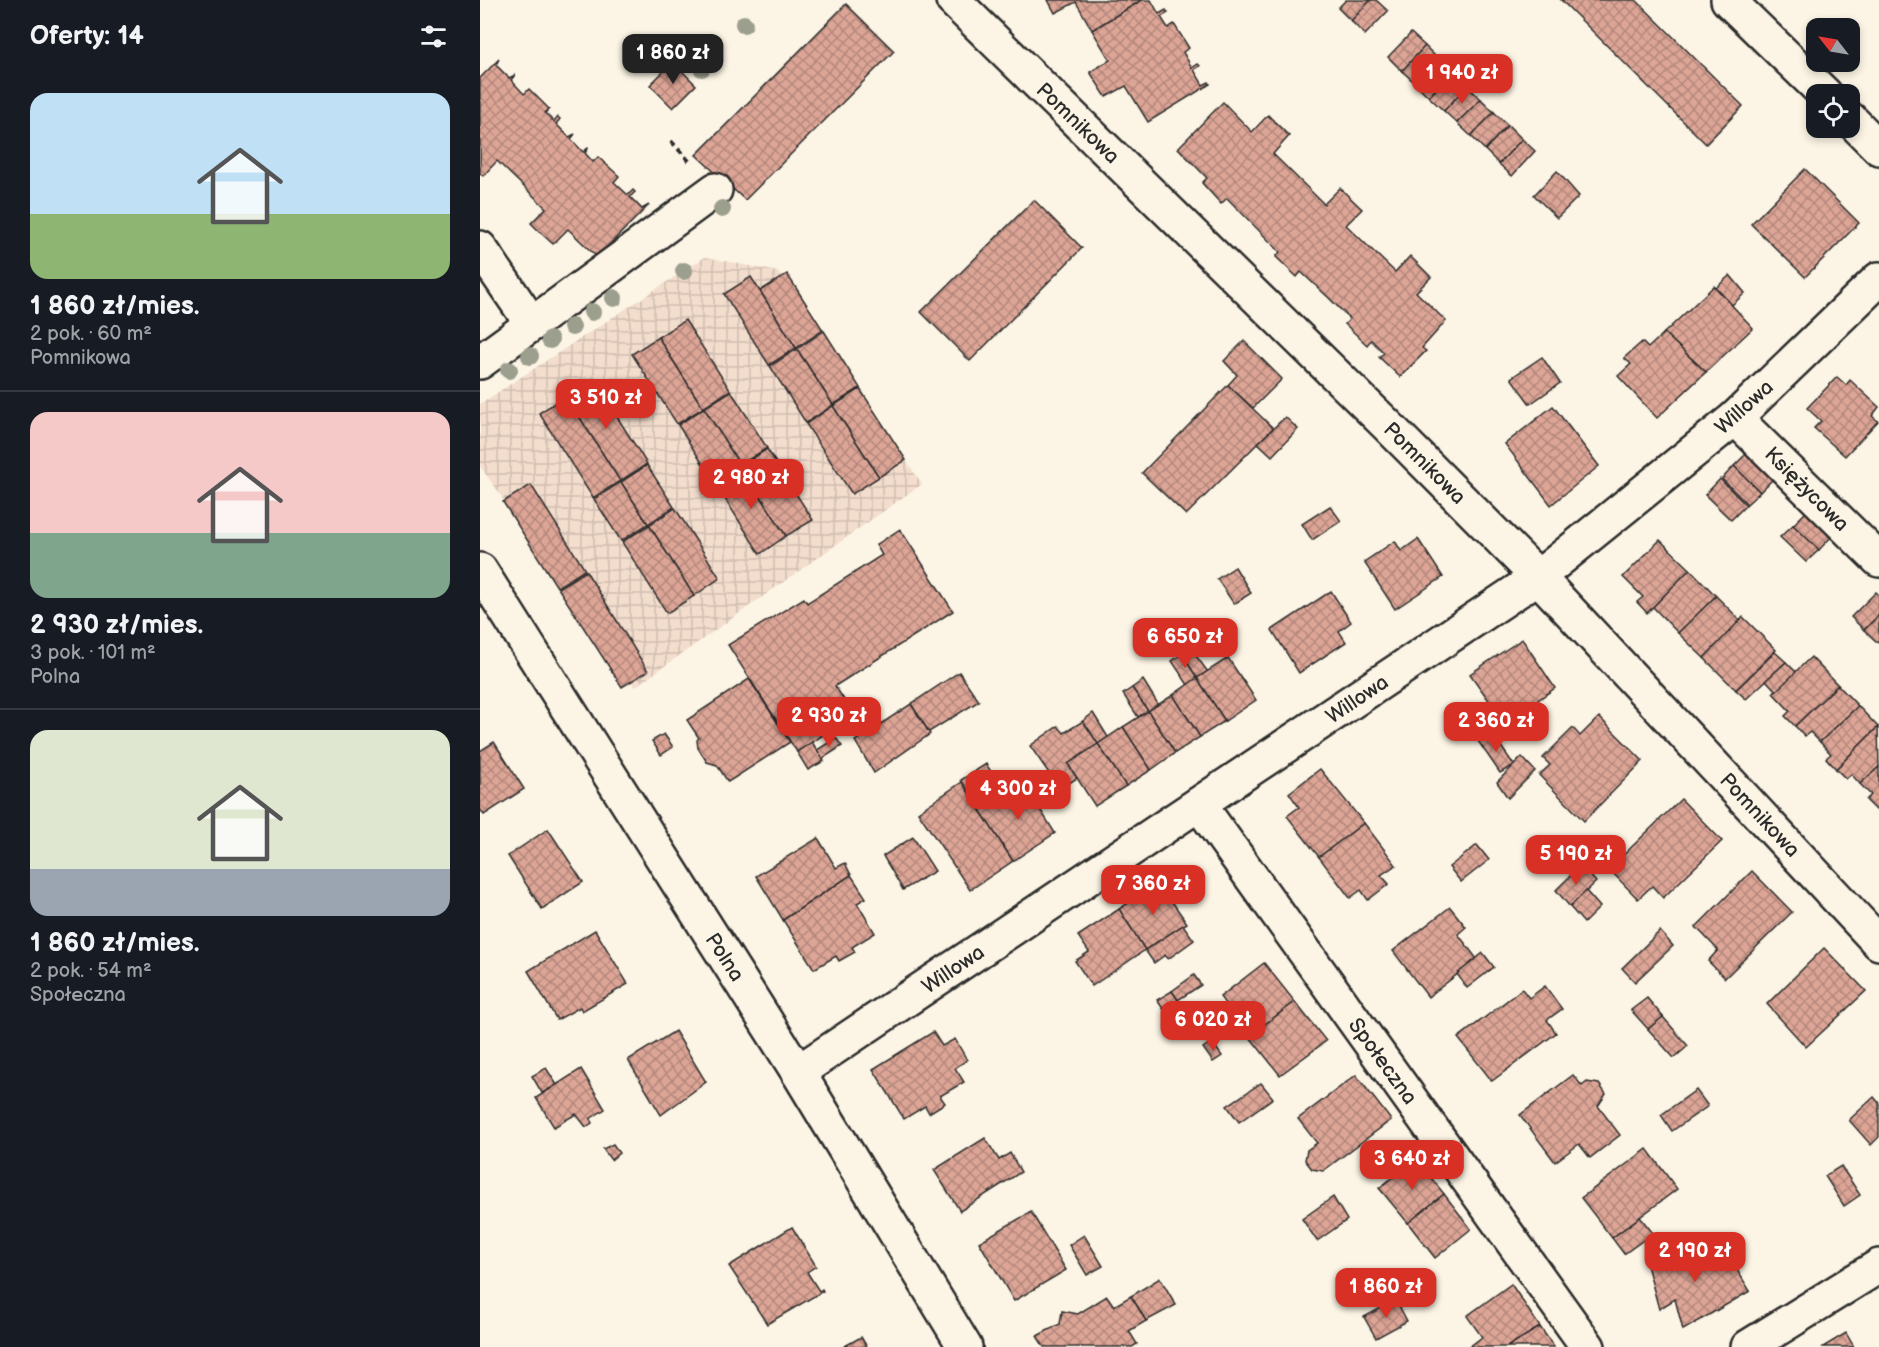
<!DOCTYPE html>
<html lang="pl">
<head>
<meta charset="utf-8">
<style>
  body { margin:0; font-family:"Balsamiq Sans",sans-serif; background:#20242c; color:#f1f3f6; height:100vh; display:flex; flex-direction:column; font-size:22px; white-space:nowrap }
  * { box-sizing:border-box; margin:0 }
  p { font-size:20px; color:#9ea1a6 }
  .icon { flex:none; width:33px; height:33px; fill:none; stroke:currentColor; stroke-width:2; stroke-linecap:round; stroke-linejoin:round }
  .map { position:relative; flex:1; overflow:hidden }
  .panel { display:flex; flex-direction:column; background:#171b24; width:480px }
  .panel>* { flex:none }
  .needle { width:39px; rotate:301deg }
  .controls { position:absolute; left:1326px; top:18px; display:grid; gap:12px }
  .controls a { display:grid; place-items:center; width:54px; height:54px; border-radius:12px; background:#171b24; box-shadow:0 3px 9px #0003; font-size:30px }
  .price { position:absolute; translate:-50% -51px; padding:0 14px; border-radius:12px; background:#d93025; color:#fff; font-size:20px; line-height:39px; filter:drop-shadow(0 2px 3px #0008) }
  .price::after { content:''; position:absolute; left:50%; top:36px; width:18px; height:14px; margin-left:-9px; background:inherit; clip-path:polygon(0 0,100% 0,50% 100%) }
  .price.on { background:#222; color:#fff }
  ul { padding:0; list-style:none }
  li { display:grid; align-content:center; gap:12px; height:318px; padding:0 30px }
  li+li { border-top:2px solid #363941 }
  li span { display:grid; place-items:center; height:186px; border-radius:18px; color:#555 }
  li>.icon { margin-inline-start:auto }
  span .icon { width:108px; height:108px; fill:#fffc; stroke-width:1 }
  li b { font-size:26px }
  h2 { display:flex; justify-content:space-between; align-items:center; height:72px; padding:0 30px; font-size:26px }
  main { display:flex; flex:1; min-height:0 }
  .map>svg:first-child { display:block }
  .industrial { fill:url(#industrial-grid) }
  .building { fill:url(#building-cross-hatch); stroke:#2b2b2b; stroke-width:1.5 }
  .lines { fill:none; stroke-linecap:round; stroke-linejoin:round }
  .street-casing { stroke:#2b2b2b; stroke-width:38 }
  .path { stroke:#2b2b2b; stroke-width:4; stroke-dasharray:6 4.5; stroke-linecap:butt }
  .street { stroke:#fcf5e5; stroke-width:33 }
  .tree { fill:#9d9f8e }
  .labels { text-anchor:middle; stroke-width:4.5; stroke-linejoin:round; paint-order:stroke }
  .street-label { font-size:21px; fill:#2b2b2b; stroke:#fcf5e5 }
</style>
</head>
<body>
<main>
<section class="panel">
<h2>Oferty: 14<svg class="icon" aria-label="filters" viewBox="0 0 24 24"><path d="M4 7h16M4 17h16"/><circle cx="9" cy="7" r="2"/><circle cx="15" cy="17" r="2"/></svg></h2>
<ul>
<li><span style="background:linear-gradient(#bfe0f5 65%,#8fb573 0)"><svg class="icon" aria-label="home" viewBox="0 0 24 24"><path d="M3 11l9-7 9 7M6 9v11h12V9"/></svg></span><div><b>1 860 zł/mies.</b><p>2 pok. · 60 m²</p><p>Pomnikowa</p></div></li>
<li><span style="background:linear-gradient(#f6c9c9 65%,#7fa58c 0)"><svg class="icon" aria-label="home" viewBox="0 0 24 24"><path d="M3 11l9-7 9 7M6 9v11h12V9"/></svg></span><div><b>2 930 zł/mies.</b><p>3 pok. · 101 m²</p><p>Polna</p></div></li>
<li><span style="background:linear-gradient(#dfe7d0 75%,#9aa5b1 0)"><svg class="icon" aria-label="home" viewBox="0 0 24 24"><path d="M3 11l9-7 9 7M6 9v11h12V9"/></svg></span><div><b>1 860 zł/mies.</b><p>2 pok. · 54 m²</p><p>Społeczna</p></div></li>
</ul>
</section>
<div class="map">
<svg width="1399" height="1347" viewBox="0 0 1399 1347">
  <defs>
    <pattern id="industrial-grid" width="8" height="8" patternUnits="userSpaceOnUse" patternTransform="scale(1.5)"><rect width="8" height="8" fill="#f3ddcd"/><path d="M0 4h8M4 0v8" fill="none" stroke="#d0beb0"/></pattern>
    <pattern id="building-cross-hatch" width="8" height="8" patternUnits="userSpaceOnUse" patternTransform="scale(1.5)"><rect width="8" height="8" fill="#dda596"/><path d="M0 0l8 8M0 8l8-8" fill="none" stroke="#b3877b"/></pattern>
  </defs>
  <rect width="100%" height="100%" fill="#fcf5e5"/>
  <filter id="ink" filterUnits="userSpaceOnUse"><feTurbulence type="fractalNoise" baseFrequency=".0167" numOctaves="2"/><feDisplacementMap in="SourceGraphic" scale="12" xChannelSelector="R" yChannelSelector="G"/><feConvolveMatrix kernelMatrix="1 2 1 2 8 2 1 2 1" color-interpolation-filters="sRGB"/></filter>
  <g filter="url(#ink)">
    <polygon class="industrial" points="225,257 298,272 442,484 155,687 0,466 0,404"/>
    <g class="building">
      <polygon points="568,0 662,0 612,30 596,2 575,13"/>
      <polygon points="662,0 671,0 679,14 686,10 688,13 681,17 688,28 694,24 709,48 703,52 712,68 718,64 720,66 714,70 723,85 729,82 730,84 668,122 646,86 626,97 610,72 630,60 612,30"/>
      <polygon points="866,0 891,0 871,21 858,8"/>
      <polygon points="891,0 896,0 908,11 885,35 871,21"/>
      <polygon points="1081,0 1156,0 1263,106 1226,144"/>
      <polygon points="366,4 414,51 265,200 216,155"/>
      <polygon points="931,33 945,46 922,71 908,57"/>
      <polygon points="945,46 958,59 935,83 922,71"/>
      <polygon points="19,59 16,65 29,78 35,75 31,80 44,94 49,89 69,109 65,113 74,122 78,117 80,119 76,124 89,137 95,134 91,139 103,152 109,147 105,153 113,162 118,157 139,176 134,182 148,195 153,190 155,192 150,197 162,209 169,205 117,257 88,229 73,244 63,235 51,223 66,208 17,161 3,176 0,173 0,78"/>
      <polygon points="958,59 972,72 949,97 935,83"/>
      <polygon points="193,62 216,85 193,108 170,85"/>
      <polygon points="972,72 987,86 964,111 949,97"/>
      <polygon points="987,86 1001,99 977,123 964,111"/>
      <polygon points="1001,99 1014,112 991,136 977,123"/>
      <polygon points="743,102 772,132 788,115 809,136 793,154 844,204 860,188 882,209 866,225 915,272 930,256 951,277 936,292 966,321 942,348 946,351 920,377 899,357 904,353 891,340 887,345 865,324 870,319 849,298 821,272 817,277 796,257 800,252 747,198 741,204 722,183 727,178 698,148"/>
      <polygon points="1014,112 1028,125 1005,150 991,136"/>
      <polygon points="1028,125 1042,139 1019,164 1005,150"/>
      <polygon points="1042,139 1055,151 1032,176 1019,164"/>
      <polygon points="1325,169 1379,223 1325,277 1271,224"/>
      <polygon points="1077,171 1099,196 1077,218 1054,195"/>
      <polygon points="554,200 602,248 490,361 441,312"/>
      <polygon points="307,274 343,330 316,348 280,291"/>
      <polygon points="1250,275 1265,293 1252,305 1236,288"/>
      <polygon points="271,277 316,348 289,365 244,294"/>
      <polygon points="1234,286 1273,328 1226,372 1184,333"/>
      <polygon points="205,320 250,390 223,408 178,337"/>
      <polygon points="344,331 380,388 353,405 317,349"/>
      <polygon points="1184,333 1226,372 1177,418 1138,376 1151,364 1144,358 1162,342 1168,348"/>
      <polygon points="178,337 223,408 197,424 152,354"/>
      <polygon points="764,341 802,379 773,408 748,385 757,375 744,361"/>
      <polygon points="317,349 353,405 326,423 290,366"/>
      <polygon points="1062,357 1080,383 1050,404 1031,378"/>
      <polygon points="1357,377 1366,385 1370,380 1399,407 1392,416 1398,421 1365,456 1334,428 1341,421 1327,408"/>
      <polygon points="113,379 167,464 140,481 86,396"/>
      <polygon points="748,385 793,428 706,515 662,473"/>
      <polygon points="380,389 426,460 399,477 353,406"/>
      <polygon points="251,391 287,448 260,465 224,408"/>
      <polygon points="86,396 140,481 113,498 59,413"/>
      <polygon points="353,406 399,477 372,494 326,424"/>
      <polygon points="1073,406 1119,466 1071,505 1025,444"/>
      <polygon points="224,408 260,465 234,482 198,425"/>
      <polygon points="805,417 818,429 792,456 778,443"/>
      <polygon points="287,449 333,520 306,536 261,466"/>
      <polygon points="1267,453 1293,479 1280,492 1254,466"/>
      <polygon points="167,465 194,507 168,524 141,482"/>
      <polygon points="261,466 306,536 280,554 235,483"/>
      <polygon points="1254,466 1280,492 1267,504 1242,479"/>
      <polygon points="1240,479 1266,505 1251,520 1225,495"/>
      <polygon points="141,482 168,524 141,541 114,499"/>
      <polygon points="51,485 105,570 77,587 23,502"/>
      <polygon points="850,506 861,521 832,540 822,524"/>
      <polygon points="195,508 240,578 214,596 169,525"/>
      <polygon points="1326,512 1351,537 1339,550 1313,525"/>
      <polygon points="169,525 214,596 187,613 142,542"/>
      <polygon points="1313,525 1339,550 1326,562 1300,537"/>
      <polygon points="420,529 473,611 355,686 374,715 317,752 248,645 324,598 327,603 402,555 396,545"/>
      <polygon points="938,539 963,577 915,609 884,562 915,541 921,551"/>
      <polygon points="1180,540 1210,569 1167,613 1157,602 1163,597 1143,577"/>
      <polygon points="755,567 771,593 754,604 737,579"/>
      <polygon points="1210,569 1236,596 1198,633 1173,607"/>
      <polygon points="106,571 168,671 142,687 78,588"/>
      <polygon points="851,591 871,622 859,631 866,642 819,673 792,630"/>
      <polygon points="1396,592 1399,595 1399,615 1384,630 1371,617"/>
      <polygon points="1236,596 1261,621 1224,658 1198,633"/>
      <polygon points="1399,615 1399,640 1397,642 1384,630"/>
      <polygon points="1263,617 1296,650 1256,690 1224,658"/>
      <polygon points="1042,639 1075,688 1025,723 990,674"/>
      <polygon points="711,649 728,672 717,678 702,654"/>
      <polygon points="1295,652 1306,662 1266,699 1256,690"/>
      <polygon points="702,654 717,678 708,685 692,661"/>
      <polygon points="1331,657 1358,685 1315,726 1305,716 1310,711 1293,693"/>
      <polygon points="748,658 776,700 745,721 717,678"/>
      <polygon points="1306,662 1316,672 1296,691 1286,680"/>
      <polygon points="479,672 499,701 449,732 431,704"/>
      <polygon points="717,678 745,721 720,737 693,695"/>
      <polygon points="269,679 310,742 248,782 237,765 227,762 218,748 217,740 219,738 207,720"/>
      <polygon points="663,680 678,704 668,711 652,688"/>
      <polygon points="1358,685 1378,706 1340,742 1330,732 1325,736 1315,726"/>
      <polygon points="652,688 668,711 658,717 643,694"/>
      <polygon points="693,695 720,737 695,753 668,711"/>
      <polygon points="431,704 450,734 394,773 375,741"/>
      <polygon points="1378,706 1398,727 1356,769 1346,758 1351,754 1340,742"/>
      <polygon points="668,711 695,753 671,770 643,727"/>
      <polygon points="613,713 628,737 618,744 603,721"/>
      <polygon points="1119,717 1163,761 1104,821 1059,775 1070,765 1063,758 1093,728 1100,736"/>
      <polygon points="603,721 618,744 588,764 597,778 580,789 550,746 578,726 584,733"/>
      <polygon points="643,727 671,770 646,786 618,744"/>
      <polygon points="1398,727 1399,767 1380,784 1371,774 1366,779 1356,769"/>
      <polygon points="1011,732 1034,765 1020,773 998,741"/>
      <polygon points="184,734 193,747 181,755 172,741"/>
      <polygon points="356,738 362,746 342,759 337,750"/>
      <polygon points="14,742 44,789 4,815 0,809 0,751"/>
      <polygon points="332,742 344,761 328,770 317,752"/>
      <polygon points="618,744 646,786 615,806 588,764"/>
      <polygon points="1042,757 1055,771 1028,798 1017,782"/>
      <polygon points="506,764 525,793 500,810 481,780"/>
      <polygon points="1399,767 1399,807 1396,810 1386,800 1391,795 1380,784"/>
      <polygon points="840,769 884,823 839,857 807,816 819,807 809,793"/>
      <polygon points="482,782 533,861 490,890 438,812"/>
      <polygon points="543,782 575,833 533,861 500,810"/>
      <polygon points="1201,799 1242,841 1183,898 1172,886 1158,899 1129,869"/>
      <polygon points="884,823 916,865 901,875 909,884 888,900 881,890 870,898 839,857"/>
      <polygon points="68,829 103,882 62,909 28,856"/>
      <polygon points="433,837 455,871 423,890 403,856"/>
      <polygon points="338,838 356,868 365,863 371,875 303,920 276,876"/>
      <polygon points="997,845 1009,860 981,882 969,867"/>
      <polygon points="1101,865 1116,882 1090,907 1076,890"/>
      <polygon points="1272,871 1312,912 1245,978 1228,961 1238,950 1216,927"/>
      <polygon points="371,875 386,898 377,903 395,933 372,947 375,952 359,961 356,956 334,969 303,920"/>
      <polygon points="679,883 707,923 665,950 639,909"/>
      <polygon points="1106,891 1120,907 1104,923 1090,907"/>
      <polygon points="970,907 986,927 978,934 997,959 948,997 913,951"/>
      <polygon points="639,909 665,950 612,986 595,961 609,952 598,936"/>
      <polygon points="703,925 714,940 688,959 685,955 674,963 665,950"/>
      <polygon points="115,930 148,984 102,1011 100,1007 77,1020 48,971"/>
      <polygon points="1180,931 1193,946 1155,982 1142,968"/>
      <polygon points="1344,948 1386,991 1326,1047 1287,1004"/>
      <polygon points="1003,953 1014,967 987,988 977,974"/>
      <polygon points="784,963 815,1002 769,1036 740,997"/>
      <polygon points="714,975 721,985 698,1000 692,991"/>
      <polygon points="1065,986 1082,1009 1067,1020 1076,1033 1012,1081 978,1038 1042,989 1049,998"/>
      <polygon points="692,991 698,1000 684,1010 677,1000"/>
      <polygon points="1167,998 1183,1017 1168,1029 1151,1010"/>
      <polygon points="815,1002 846,1041 800,1075 769,1036"/>
      <polygon points="1183,1017 1208,1046 1194,1058 1168,1029"/>
      <polygon points="195,1031 226,1082 181,1115 148,1060"/>
      <polygon points="453,1032 462,1046 475,1039 487,1060 475,1068 484,1082 460,1096 465,1103 449,1113 445,1106 424,1119 393,1069"/>
      <polygon points="732,1042 742,1056 733,1062 723,1048"/>
      <polygon points="66,1068 77,1085 62,1093 52,1076"/>
      <polygon points="101,1069 125,1109 110,1119 112,1123 106,1127 96,1114 74,1127 56,1098"/>
      <polygon points="876,1075 911,1120 843,1171 832,1169 825,1160 827,1150 837,1143 818,1119"/>
      <polygon points="1093,1075 1102,1086 1107,1082 1119,1084 1126,1094 1118,1106 1140,1135 1110,1158 1099,1144 1075,1162 1040,1115"/>
      <polygon points="781,1083 793,1098 759,1122 747,1106"/>
      <polygon points="1216,1090 1228,1106 1192,1131 1181,1115"/>
      <polygon points="1394,1097 1399,1103 1399,1137 1391,1145 1369,1120"/>
      <polygon points="505,1138 519,1160 530,1153 541,1172 480,1211 454,1170"/>
      <polygon points="133,1144 139,1153 131,1160 123,1149"/>
      <polygon points="1167,1149 1197,1189 1132,1238 1101,1198"/>
      <polygon points="936,1159 964,1194 928,1223 899,1188"/>
      <polygon points="1361,1166 1380,1195 1364,1206 1345,1176"/>
      <polygon points="964,1194 991,1229 955,1258 928,1223"/>
      <polygon points="853,1197 867,1220 837,1241 822,1219"/>
      <polygon points="551,1212 586,1270 534,1301 499,1242"/>
      <polygon points="1160,1217 1173,1233 1144,1254 1132,1238"/>
      <polygon points="312,1227 336,1266 327,1272 339,1291 342,1289 343,1291 287,1324 249,1266"/>
      <polygon points="604,1235 623,1266 607,1275 589,1245"/>
      <polygon points="1208,1238 1225,1265 1246,1252 1270,1291 1203,1330 1195,1299 1179,1309 1167,1265"/>
      <polygon points="680,1278 696,1305 666,1321 651,1296"/>
      <polygon points="1031,1284 1060,1327 1027,1347 989,1347 1002,1337 987,1316"/>
      <polygon points="627,1296 634,1306 651,1296 666,1321 649,1331 657,1344 652,1347 564,1347 557,1336 580,1324 582,1311 598,1314"/>
      <polygon points="916,1300 927,1321 896,1338 884,1317"/>
      <polygon points="1060,1327 1074,1347 1027,1347"/>
      <polygon points="1366,1333 1374,1347 1343,1347"/>
      <polygon points="381,1337 387,1347 363,1347"/>
    </g>
    <g class="lines">
      <defs>
        <g id="street">
          <polyline points="473,0 907,425 1058,577 1399,943"/>
          <polyline points="1248,0 1345,94"/>
          <polyline points="1370,119 1399,148"/>
          <polyline points="0,248 52,324 0,362"/>
          <polyline points="52,324 235,190"/>
          <polyline points="1255,418 1399,560"/>
          <polyline points="0,570 318,1072 485,1347"/>
          <polyline points="719,804 1108,1347"/>
          <polyline points="318,1072 1058,577 1255,418 1399,279"/>
          <polyline points="1268,1347 1399,1266"/>
        </g>
      </defs>
      <use href="#street" class="street-casing"/>
      <polyline class="path" points="191,141 210,162"/>
      <use href="#street" class="street"/>
    </g>
    <g class="tree">
      <circle cx="264" cy="24" r="9"/>
      <circle cx="199" cy="57" r="9"/>
      <circle cx="222" cy="68" r="9"/>
      <circle cx="242" cy="209" r="9"/>
      <circle cx="204" cy="271" r="9"/>
      <circle cx="134" cy="298" r="9"/>
      <circle cx="112" cy="312" r="9"/>
      <circle cx="92" cy="327" r="9"/>
      <circle cx="70" cy="340" r="9"/>
      <circle cx="50" cy="356" r="9"/>
      <circle cx="29" cy="370" r="9"/>
    </g>
  </g>
  <g class="labels">
    <g class="street-label">
      <text transform="translate(598 123) rotate(44)" y="7">Pomnikowa</text>
      <text transform="translate(1264 407) rotate(-42)" y="7">Willowa</text>
      <text transform="translate(945 463) rotate(45)" y="7">Pomnikowa</text>
      <text transform="translate(1327 489) rotate(45)" y="7">Księżycowa</text>
      <text transform="translate(877 699) rotate(-34)" y="7">Willowa</text>
      <text transform="translate(1280 815) rotate(47)" y="7">Pomnikowa</text>
      <text transform="translate(245 957) rotate(57)" y="7">Polna</text>
      <text transform="translate(473 969) rotate(-34)" y="7">Willowa</text>
      <text transform="translate(903 1061) rotate(54)" y="7">Społeczna</text>
    </g>
  </g>
</svg>
<div class="controls">
<a><svg class="needle" viewBox="-14 -14 28 28"><path d="M0-13l5 13h-10z" fill="#e53935"/><path d="M0 13l5-13h-10z" fill="#9ea1a6"/></svg></a>
<a><svg class="icon" aria-label="locate" viewBox="0 0 24 24"><circle cx="12" cy="12" r="6"/><path d="M12 2v4M12 18v4M2 12h4M18 12h4"/></svg></a>
</div>
<b class="price on" style="left:193px;top:85px">1 860 zł</b>
<b class="price" style="left:982px;top:105px">1 940 zł</b>
<b class="price" style="left:126px;top:430px">3 510 zł</b>
<b class="price" style="left:271px;top:510px">2 980 zł</b>
<b class="price" style="left:705px;top:669px">6 650 zł</b>
<b class="price" style="left:349px;top:748px">2 930 zł</b>
<b class="price" style="left:1016px;top:753px">2 360 zł</b>
<b class="price" style="left:538px;top:821px">4 300 zł</b>
<b class="price" style="left:1096px;top:886px">5 190 zł</b>
<b class="price" style="left:673px;top:916px">7 360 zł</b>
<b class="price" style="left:733px;top:1052px">6 020 zł</b>
<b class="price" style="left:932px;top:1191px">3 640 zł</b>
<b class="price" style="left:1215px;top:1283px">2 190 zł</b>
<b class="price" style="left:906px;top:1319px">1 860 zł</b>
</div>
</main>
</body>
</html>
